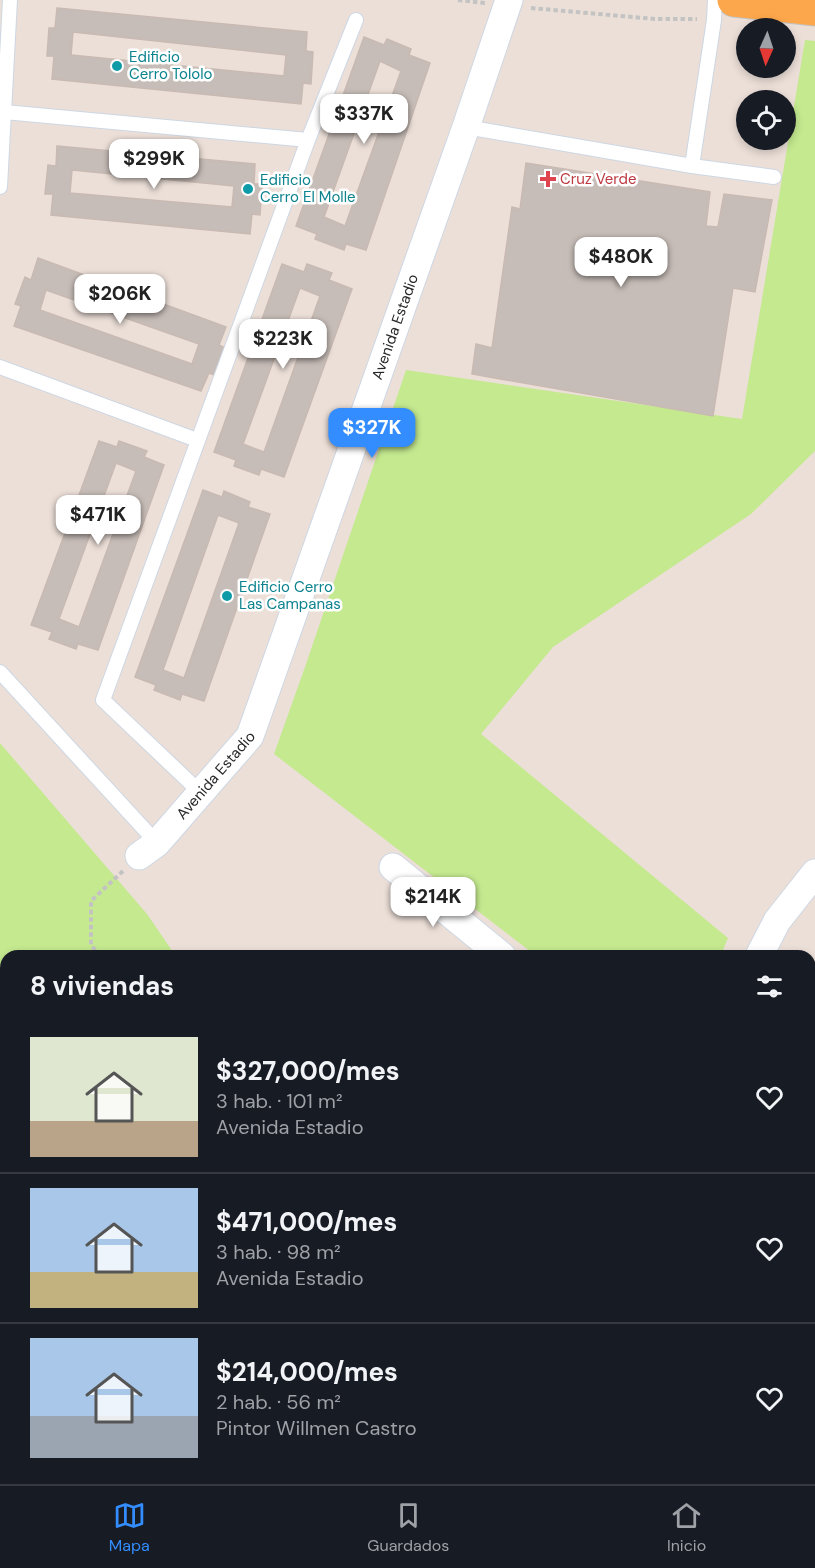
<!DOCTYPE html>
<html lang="es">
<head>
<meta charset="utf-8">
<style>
  body { margin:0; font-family:"DM Sans",sans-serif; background:#242831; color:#f1f3f6; height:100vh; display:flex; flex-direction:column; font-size:22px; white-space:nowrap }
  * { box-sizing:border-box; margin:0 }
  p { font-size:20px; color:#9ea1a6 }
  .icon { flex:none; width:33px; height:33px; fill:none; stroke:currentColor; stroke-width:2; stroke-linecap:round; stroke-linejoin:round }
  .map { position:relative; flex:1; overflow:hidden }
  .details { position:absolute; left:0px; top:950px; width:816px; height:536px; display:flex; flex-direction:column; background:#171b24; border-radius:18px 18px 0 0; box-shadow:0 3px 9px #0003 }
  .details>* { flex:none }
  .needle { width:39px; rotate:183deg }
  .fabs { position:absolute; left:736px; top:18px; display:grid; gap:12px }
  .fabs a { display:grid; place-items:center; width:60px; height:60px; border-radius:50%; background:#171b24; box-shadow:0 3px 9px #0003; font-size:30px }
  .price { position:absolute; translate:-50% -51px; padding:0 14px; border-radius:12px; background:#fff; color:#222; font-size:20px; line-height:39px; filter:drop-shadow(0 2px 3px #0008) }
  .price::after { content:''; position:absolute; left:50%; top:36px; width:18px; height:14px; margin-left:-9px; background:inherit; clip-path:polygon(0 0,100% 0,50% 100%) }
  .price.current { background:#338dff; color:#fff }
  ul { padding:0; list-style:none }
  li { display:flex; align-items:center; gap:18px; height:150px; padding:0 30px }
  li+li { border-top:2px solid #363941 }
  li span { display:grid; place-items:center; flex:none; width:168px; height:120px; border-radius:0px; color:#555 }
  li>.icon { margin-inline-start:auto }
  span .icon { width:72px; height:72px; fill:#fffc; stroke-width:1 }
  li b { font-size:26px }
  h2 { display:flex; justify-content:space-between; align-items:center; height:72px; padding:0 30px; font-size:26px }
  .tab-bar { display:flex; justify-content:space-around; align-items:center; height:84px; border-top:2px solid #363941; background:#171b24; font-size:16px; color:#9ea1a6 }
  .tab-bar a { display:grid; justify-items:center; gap:3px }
  .tab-bar .current { color:#338dff }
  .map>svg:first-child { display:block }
  .green { fill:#c4e98f }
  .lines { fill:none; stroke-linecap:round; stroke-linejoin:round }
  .stream { stroke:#60f8fa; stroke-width:7 }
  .building { fill:#c7bdb8; stroke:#c8bab2; stroke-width:1.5; fill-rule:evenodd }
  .lane-casing { stroke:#cdd7e3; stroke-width:16 }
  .street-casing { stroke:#cdd7e3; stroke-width:29 }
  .primary-casing { stroke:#c3c3c3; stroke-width:35 }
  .path { stroke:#c3c3c3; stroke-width:4; stroke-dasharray:4.5 3; stroke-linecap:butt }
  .lane { stroke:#fff; stroke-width:14 }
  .street { stroke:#fff; stroke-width:27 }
  .primary { stroke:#fda74c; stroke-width:33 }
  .culture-dot { fill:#0f9aa8; stroke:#fff; stroke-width:2 }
  .health-dot { fill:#e0444e; stroke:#fff; stroke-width:2 }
  .labels { text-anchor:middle; stroke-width:5; stroke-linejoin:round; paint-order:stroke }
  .culture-label { font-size:15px; fill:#0d838f; stroke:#fff; text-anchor:start }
  .health-label { font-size:15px; fill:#be3a42; stroke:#fff; text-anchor:start }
  .street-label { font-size:15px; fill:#282828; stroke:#fff }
</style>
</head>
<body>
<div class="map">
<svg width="815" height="1484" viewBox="0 0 815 1484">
  <rect width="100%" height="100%" fill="#ecdfd8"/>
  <g class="green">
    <polygon points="805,40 815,41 815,451 751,514 553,647 481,734 728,938 721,955 535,955 274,754 305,667 406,370 742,419"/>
    <polygon points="0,743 147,914 175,955 6,956 6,1479 466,1479 468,1484 0,1484"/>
    <polygon points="815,1432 815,1484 766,1484 770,1479 810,1479 810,1437"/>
  </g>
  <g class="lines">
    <g class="stream">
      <polyline points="0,1406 6,1413"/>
      <polyline points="62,1479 66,1484"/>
    </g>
  </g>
  <g class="building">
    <path d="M57,8L307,32L306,51L313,52L311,84L303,83L301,104L52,79L54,56H47L49,28H55ZM73,32L286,55L284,76L71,55Z"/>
    <path d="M364,37L384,45L387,39L411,49L409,55L430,63L366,250L346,244L344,250L315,239L317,234L296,226ZM380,61L401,71L345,226L324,217Z"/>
    <path d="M57,146L255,164L254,184H262L260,215L252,214L250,234L51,215L53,194H45L48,165L56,166ZM72,170L234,186L232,207L70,193Z"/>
    <polygon points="526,163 710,192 706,226 718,227 724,194 772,200 755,292 733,288 713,416 472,374 476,344 492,348 512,207 520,209"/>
    <path d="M38,258L226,327L219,345L227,349L217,376L209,373L201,391L14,326L21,306L15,304L25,277L31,280ZM46,290L199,344L192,364L40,310Z"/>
    <path d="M282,264L304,272L307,264L332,273L329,280L352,289L284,477L261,469L259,475L234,466L236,460L214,452ZM300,288L320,296L264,452L243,444Z"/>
    <path d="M99,441L117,447L119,441L147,451L144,457L164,465L98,650L78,644L76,649L49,639L52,632L31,625ZM116,463L136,471L79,627L59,619Z"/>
    <path d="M203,490L222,497L224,491L250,502L248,507L270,514L204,701L182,694L180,700L154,690L156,685L135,677ZM218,515L239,523L184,678L163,670Z"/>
  </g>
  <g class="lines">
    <defs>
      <g id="lane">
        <polyline points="4,112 308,140"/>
        <polyline points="466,127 692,166 774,177"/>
        <polyline points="692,166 714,20 715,0"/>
        <polyline points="0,187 10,0"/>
        <polyline points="0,367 197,440"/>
        <polyline points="0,672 157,843"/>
        <polyline points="202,794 103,700 308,140 356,20"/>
      </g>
      <g id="street">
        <path id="s1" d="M139,856L157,843L250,736L466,127L509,0"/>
        <polyline points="393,867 502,956"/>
        <polyline points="759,956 777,921 815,873"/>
      </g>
      <polyline id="primary" points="734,0 815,9"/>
    </defs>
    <use href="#lane" class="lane-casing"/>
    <use href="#street" class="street-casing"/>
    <use href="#primary" class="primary-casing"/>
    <g class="path">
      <polyline points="458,0 485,3"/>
      <polyline points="531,8 655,19 697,19"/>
      <polyline points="100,956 91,945 91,901 123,871"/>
      <polyline points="421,1479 423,1484"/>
    </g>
    <use href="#lane" class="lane"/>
    <use href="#street" class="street"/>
    <use href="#primary" class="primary"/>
  </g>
  <g class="culture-dot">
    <circle cx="117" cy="66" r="6"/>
    <circle cx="248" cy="189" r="6"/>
    <circle cx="227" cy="596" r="6"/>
  </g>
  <path class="health-dot" d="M545 170h6v6h6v6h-6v6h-6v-6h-6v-6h6z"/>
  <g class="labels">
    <g class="culture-label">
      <text x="129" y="62">Edificio<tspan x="129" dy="17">Cerro Tololo</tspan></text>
      <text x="260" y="185">Edificio<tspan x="260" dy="17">Cerro El Molle</tspan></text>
      <text x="239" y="592">Edificio Cerro<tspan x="239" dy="17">Las Campanas</tspan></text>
    </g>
    <g class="health-label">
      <text x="560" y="184">Cruz Verde</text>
    </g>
    <g class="street-label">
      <text dy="5" stroke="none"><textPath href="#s1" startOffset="598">Avenida Estadio</textPath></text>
      <text dy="5" stroke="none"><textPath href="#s1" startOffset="112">Avenida Estadio</textPath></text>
    </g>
  </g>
</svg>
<div class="fabs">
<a><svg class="needle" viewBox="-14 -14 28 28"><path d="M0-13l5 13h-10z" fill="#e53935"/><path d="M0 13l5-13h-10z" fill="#9ea1a6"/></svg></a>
<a><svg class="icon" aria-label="locate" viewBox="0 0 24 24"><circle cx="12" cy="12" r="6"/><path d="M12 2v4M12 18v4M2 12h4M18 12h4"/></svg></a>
</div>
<b class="price" style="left:364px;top:145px">$337K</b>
<b class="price" style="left:154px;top:190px">$299K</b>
<b class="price" style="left:621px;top:288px">$480K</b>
<b class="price" style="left:120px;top:325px">$206K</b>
<b class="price" style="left:283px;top:370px">$223K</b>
<b class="price current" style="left:372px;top:459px">$327K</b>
<b class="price" style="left:98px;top:546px">$471K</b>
<b class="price" style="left:433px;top:928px">$214K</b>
<section class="details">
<h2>8 viviendas<svg class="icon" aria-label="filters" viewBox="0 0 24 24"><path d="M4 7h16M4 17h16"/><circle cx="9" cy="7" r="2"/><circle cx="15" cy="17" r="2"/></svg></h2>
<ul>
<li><span style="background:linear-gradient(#dfe7d0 70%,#b9a48a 0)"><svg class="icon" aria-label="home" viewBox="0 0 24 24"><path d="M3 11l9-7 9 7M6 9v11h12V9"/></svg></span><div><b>$327,000/mes</b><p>3 hab. · 101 m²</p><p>Avenida Estadio</p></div><svg class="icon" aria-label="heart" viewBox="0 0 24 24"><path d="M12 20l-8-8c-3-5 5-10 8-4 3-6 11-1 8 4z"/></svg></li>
<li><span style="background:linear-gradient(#a9c7e8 70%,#c2b280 0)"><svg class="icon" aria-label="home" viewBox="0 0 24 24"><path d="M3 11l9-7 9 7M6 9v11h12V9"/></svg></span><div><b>$471,000/mes</b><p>3 hab. · 98 m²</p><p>Avenida Estadio</p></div><svg class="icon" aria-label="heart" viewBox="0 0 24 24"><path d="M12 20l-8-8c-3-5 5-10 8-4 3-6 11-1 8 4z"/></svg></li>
<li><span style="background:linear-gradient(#a9c7e8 65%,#9aa5b1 0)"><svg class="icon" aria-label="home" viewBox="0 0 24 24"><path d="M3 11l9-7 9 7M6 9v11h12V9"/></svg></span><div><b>$214,000/mes</b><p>2 hab. · 56 m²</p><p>Pintor Willmen Castro</p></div><svg class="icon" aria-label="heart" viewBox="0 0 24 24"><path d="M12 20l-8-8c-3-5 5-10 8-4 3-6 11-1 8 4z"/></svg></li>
</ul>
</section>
</div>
<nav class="tab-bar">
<a class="current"><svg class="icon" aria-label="map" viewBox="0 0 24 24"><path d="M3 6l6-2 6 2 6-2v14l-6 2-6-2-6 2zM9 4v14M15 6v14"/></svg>Mapa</a>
<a><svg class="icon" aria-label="saved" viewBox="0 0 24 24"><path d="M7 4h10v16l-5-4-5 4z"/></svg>Guardados</a>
<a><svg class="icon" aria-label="home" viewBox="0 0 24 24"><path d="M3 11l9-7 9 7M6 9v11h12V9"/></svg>Inicio</a>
</nav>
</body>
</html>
